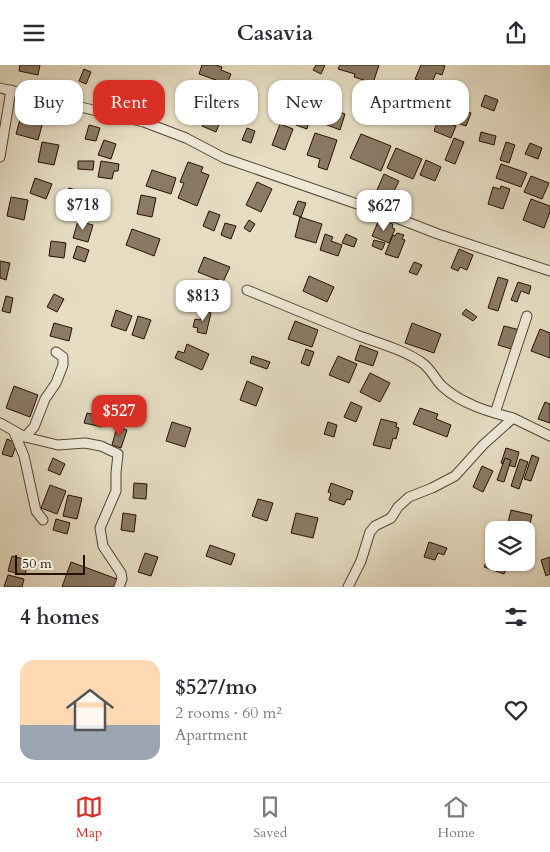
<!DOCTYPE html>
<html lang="en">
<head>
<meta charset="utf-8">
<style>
  body { margin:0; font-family:Cardo,serif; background:#f2f2f3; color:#2b2b33; height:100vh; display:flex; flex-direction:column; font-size:19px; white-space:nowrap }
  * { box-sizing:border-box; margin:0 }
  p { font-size:16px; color:#7c7c81 }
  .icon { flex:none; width:28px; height:28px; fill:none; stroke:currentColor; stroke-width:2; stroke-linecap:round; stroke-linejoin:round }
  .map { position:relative; height:522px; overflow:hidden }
  .drawer { display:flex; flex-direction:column; background:#fff; flex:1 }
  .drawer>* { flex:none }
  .guide { position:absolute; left:15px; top:15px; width:520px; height:45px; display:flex; gap:10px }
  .tools { position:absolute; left:485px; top:456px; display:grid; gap:10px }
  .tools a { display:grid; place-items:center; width:50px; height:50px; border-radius:10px; background:#fff; box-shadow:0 1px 4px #0004; font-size:25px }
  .scale { position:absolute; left:15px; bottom:12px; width:70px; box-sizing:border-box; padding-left:5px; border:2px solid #271003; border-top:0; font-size:14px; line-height:18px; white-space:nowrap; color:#271003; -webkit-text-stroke:4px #eee8d7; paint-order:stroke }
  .price { position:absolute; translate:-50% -42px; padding:0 11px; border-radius:10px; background:#fff; color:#222; font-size:16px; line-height:32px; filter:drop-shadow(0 1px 2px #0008) }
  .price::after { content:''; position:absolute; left:50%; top:30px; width:15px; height:11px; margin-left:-8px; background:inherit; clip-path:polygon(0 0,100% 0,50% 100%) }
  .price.on { background:#d93025; color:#fff }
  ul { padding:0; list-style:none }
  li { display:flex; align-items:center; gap:15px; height:125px; padding:0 20px }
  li+li { border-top:1px solid #e1e1e2 }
  li span { display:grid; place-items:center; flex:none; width:140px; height:100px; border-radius:15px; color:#555 }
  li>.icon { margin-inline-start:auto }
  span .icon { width:60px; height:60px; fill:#fffc; stroke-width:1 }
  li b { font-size:21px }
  h2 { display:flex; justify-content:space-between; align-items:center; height:60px; padding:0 20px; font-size:21px }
  .chip { padding:0 18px; border-radius:15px; background:#fff; box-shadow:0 1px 4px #0004; font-size:18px; line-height:45px }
  .chip.on { background:#d93025; color:#fff }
  header { display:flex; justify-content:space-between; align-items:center; height:65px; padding:0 20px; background:#fff; font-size:22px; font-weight:700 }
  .tab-bar { display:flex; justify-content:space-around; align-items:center; height:70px; border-top:1px solid #e1e1e2; background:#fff; font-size:14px; color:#7c7c81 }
  .tab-bar a { display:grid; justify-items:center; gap:2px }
  .tab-bar .on { color:#d93025 }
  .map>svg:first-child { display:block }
  .building { fill:#8a7a66; stroke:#271003 }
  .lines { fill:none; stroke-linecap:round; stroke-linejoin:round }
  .street-casing { stroke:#564333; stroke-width:11 }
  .street { stroke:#eee8d7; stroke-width:9 }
</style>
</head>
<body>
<header><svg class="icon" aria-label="menu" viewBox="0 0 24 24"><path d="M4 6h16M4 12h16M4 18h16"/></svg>Casavia<svg class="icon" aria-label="share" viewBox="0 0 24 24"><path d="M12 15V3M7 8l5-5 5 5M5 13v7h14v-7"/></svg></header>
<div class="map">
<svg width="550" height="522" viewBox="0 0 550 522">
  <rect width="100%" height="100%" fill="#e5dcc2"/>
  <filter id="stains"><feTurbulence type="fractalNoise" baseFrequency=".004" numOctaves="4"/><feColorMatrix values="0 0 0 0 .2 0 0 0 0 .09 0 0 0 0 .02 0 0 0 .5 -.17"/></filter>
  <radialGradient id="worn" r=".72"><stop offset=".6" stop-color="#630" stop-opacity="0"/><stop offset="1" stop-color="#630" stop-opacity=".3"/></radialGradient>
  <g class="building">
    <polygon points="20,0 40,0 38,10 19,6"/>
    <polygon points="202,0 216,0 222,2 221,5 231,9 227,19 199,9"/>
    <polygon points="316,0 325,0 321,9 313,5"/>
    <polygon points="340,0 379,0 373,18 354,12 355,9 338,4"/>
    <polygon points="421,0 442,0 445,1 442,10 436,8 431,20 415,14"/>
    <polygon points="84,4 91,7 86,19 79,16"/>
    <polygon points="292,27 309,33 303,48 287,42"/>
    <polygon points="485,30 498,35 494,46 481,41"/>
    <polygon points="413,33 437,45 430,58 411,48 408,53 399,48 402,43 406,45"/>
    <polygon points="213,34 227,40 216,67 202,61"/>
    <polygon points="239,37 251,41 246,51 235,47"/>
    <polygon points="327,42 345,49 340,65 322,58"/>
    <polygon points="454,42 471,48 466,61 449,55"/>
    <polygon points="300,50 310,53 307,64 296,60"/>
    <polygon points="21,51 43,57 38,75 16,69"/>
    <polygon points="438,55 456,61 451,73 434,66"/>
    <polygon points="280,59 293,64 285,85 272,80"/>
    <polygon points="89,60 100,63 96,76 85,74"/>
    <polygon points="247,63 255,66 251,78 242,75"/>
    <polygon points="481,67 496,71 494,80 479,76"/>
    <polygon points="315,68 337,75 327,105 318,102 320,94 307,90"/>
    <polygon points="361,69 391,81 381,106 350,93"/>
    <polygon points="454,73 464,77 455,99 445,95"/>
    <polygon points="104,75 116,79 111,94 98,90"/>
    <polygon points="42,77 59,80 54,100 38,97"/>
    <polygon points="506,77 515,80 509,98 500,95"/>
    <polygon points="530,78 542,83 538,94 525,89"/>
    <polygon points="396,83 422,94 413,114 387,103"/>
    <polygon points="426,95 441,102 435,116 420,110"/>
    <polygon points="78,96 94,96 93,105 78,104"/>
    <polygon points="101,96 119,99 118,106 114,106 112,114 98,112"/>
    <polygon points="188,97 203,102 201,107 209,110 197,141 178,133 184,118 180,117"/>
    <polygon points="501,99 527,108 521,122 496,113"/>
    <polygon points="152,105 176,113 171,129 146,121"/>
    <polygon points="384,109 399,116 391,132 377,125"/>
    <polygon points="531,111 549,118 542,134 524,127"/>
    <polygon points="35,113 52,119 46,134 30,128"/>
    <polygon points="257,117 272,124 261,147 246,140"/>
    <polygon points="501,121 510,124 503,144 488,139 493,122 500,124"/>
    <polygon points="69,123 102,133 98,144 65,134"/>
    <polygon points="141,130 156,133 152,152 137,149"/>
    <polygon points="11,132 28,135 24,155 7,151"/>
    <polygon points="531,134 550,141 550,147 544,163 523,155"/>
    <polygon points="298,136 306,138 301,152 293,149"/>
    <polygon points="209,146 220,150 214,166 203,161"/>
    <polygon points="300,152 322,159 316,178 295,172"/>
    <polygon points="249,155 255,159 250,167 244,163"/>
    <polygon points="78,156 93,160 88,177 73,173"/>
    <polygon points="385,156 393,159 392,163 395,164 389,178 372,171 378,157 384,159"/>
    <polygon points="225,158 236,161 231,174 221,170"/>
    <polygon points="132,164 160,174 154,191 126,180"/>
    <polygon points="397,168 404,170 402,174 405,175 398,193 385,189 393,170 395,171"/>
    <polygon points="325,169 333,172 331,176 342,180 338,191 320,185"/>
    <polygon points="346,169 357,174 354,182 342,178"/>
    <polygon points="374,175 385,178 382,185 372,181"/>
    <polygon points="51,176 66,178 64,193 49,191"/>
    <polygon points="77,181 89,185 85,197 73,193"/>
    <polygon points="459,184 473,190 467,205 460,202 458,206 451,203"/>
    <polygon points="204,192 230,202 223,217 198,207"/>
    <polygon points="0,196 10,198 6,215 0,213"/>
    <polygon points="414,197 422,200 417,210 409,207"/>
    <polygon points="309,211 334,222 327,237 303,226"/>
    <polygon points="498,212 508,215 498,246 488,243"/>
    <polygon points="518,217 531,221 529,229 521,226 517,237 511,235"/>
    <polygon points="54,229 64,234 57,247 47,242"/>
    <polygon points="209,230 218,233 214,244 205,240"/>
    <polygon points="6,231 13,233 10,248 2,246"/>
    <polygon points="466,244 477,252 473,256 462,249"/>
    <polygon points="116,245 132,251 126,266 111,261"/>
    <polygon points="202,245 211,248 206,269 197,267 198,263 193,262 195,254 200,255"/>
    <polygon points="138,251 151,255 144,274 132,270"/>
    <polygon points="295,256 318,265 312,282 288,274"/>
    <polygon points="54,258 72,263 69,276 50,271"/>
    <polygon points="412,258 441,269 434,288 405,278"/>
    <polygon points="504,261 520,265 515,285 498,280"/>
    <polygon points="540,264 550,268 550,293 531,286"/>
    <polygon points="187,279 209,289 202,305 175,293 178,286 184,288"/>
    <polygon points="360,280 378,287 373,301 355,295"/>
    <polygon points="306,284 314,287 309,301 301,298"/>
    <polygon points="252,291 270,297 267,304 250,298"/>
    <polygon points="338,291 357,299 349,318 329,310"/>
    <polygon points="370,308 390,318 380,337 360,327"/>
    <polygon points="247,316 263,323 256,341 240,335"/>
    <polygon points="14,321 38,330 30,352 6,343"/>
    <polygon points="351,337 362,342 356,357 344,352"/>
    <polygon points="545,337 550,339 550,358 538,354"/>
    <polygon points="420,343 438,349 436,354 451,360 447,372 413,359"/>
    <polygon points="87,348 104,352 102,362 84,358"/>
    <polygon points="381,354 397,358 396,362 399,363 396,374 393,373 390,384 373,380"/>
    <polygon points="172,357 191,363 185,382 166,376"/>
    <polygon points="328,357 337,360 334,372 324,369"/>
    <polygon points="117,362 127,365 121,383 112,380"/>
    <polygon points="7,374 17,378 12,392 2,389"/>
    <polygon points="506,383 519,387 515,402 501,398"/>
    <polygon points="532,390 539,393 531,416 524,414"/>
    <polygon points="53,393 65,399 60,410 48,405"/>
    <polygon points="505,393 511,395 504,417 497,415"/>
    <polygon points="520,394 528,397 519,424 511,421"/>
    <polygon points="482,401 493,406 483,427 473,422"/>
    <polygon points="134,418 147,419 146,434 133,433"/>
    <polygon points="331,418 353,426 350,435 347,434 344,440 329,435 331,428 328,427"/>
    <polygon points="50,420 66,426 57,449 41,443"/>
    <polygon points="68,430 82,433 77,454 63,451"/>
    <polygon points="258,434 273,438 267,456 252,451"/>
    <polygon points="511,445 532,450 528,467 526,465 507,462"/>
    <polygon points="123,448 136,450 134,467 121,465"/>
    <polygon points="296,448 318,453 313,473 291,468"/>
    <polygon points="56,454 70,458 67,469 53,465"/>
    <polygon points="429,477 447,483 444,490 438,488 435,495 424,492"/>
    <polygon points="210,480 235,489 231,500 206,491"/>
    <polygon points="491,486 494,488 494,498 509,498 504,509 484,502"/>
    <polygon points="145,488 158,492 151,511 138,507"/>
    <polygon points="12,491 28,495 25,510 8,506"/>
    <polygon points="550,492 550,509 546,511 541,495"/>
    <polygon points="71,497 117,514 114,522 62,522"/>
    <polygon points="8,510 24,514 22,522 4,522"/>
  </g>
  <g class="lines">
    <defs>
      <g id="street">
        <polyline points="0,23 144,57 186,73 224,93 389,150 438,169 550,206"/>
        <polyline points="0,92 11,25"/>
        <path d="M247,225C284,240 320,255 357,270C378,278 402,284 421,297C431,303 435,315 443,322C462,339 489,347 513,353"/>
        <polyline points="495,348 527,251"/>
        <polyline points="0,358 25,372 58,380 85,378 101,381 118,389 116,408 116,426 100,463 103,481 121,508 122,514 119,522"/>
        <polyline points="14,367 24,391 36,446 43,455"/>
        <polyline points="25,372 34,362 45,334 56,318 63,300 63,292 56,287"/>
        <polyline points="348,522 361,496 370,467 375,461 391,453 398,442 409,432 432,423 455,411 483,380 513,353 550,371"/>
      </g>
    </defs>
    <use href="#street" class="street-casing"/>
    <use href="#street" class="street"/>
  </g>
  <rect width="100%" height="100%" filter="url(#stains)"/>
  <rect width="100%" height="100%" fill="url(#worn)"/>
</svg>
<div class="tools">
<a><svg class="icon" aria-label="layers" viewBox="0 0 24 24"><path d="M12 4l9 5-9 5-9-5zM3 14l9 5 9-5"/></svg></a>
</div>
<div class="scale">50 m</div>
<b class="price" style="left:83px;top:166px">$718</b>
<b class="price" style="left:384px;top:167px">$627</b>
<b class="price" style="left:203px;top:257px">$813</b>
<b class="price on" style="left:119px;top:372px">$527</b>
<div class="guide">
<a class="chip">Buy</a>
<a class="chip on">Rent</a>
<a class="chip">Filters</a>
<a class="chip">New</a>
<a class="chip">Apartment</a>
</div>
</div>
<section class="drawer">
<h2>4 homes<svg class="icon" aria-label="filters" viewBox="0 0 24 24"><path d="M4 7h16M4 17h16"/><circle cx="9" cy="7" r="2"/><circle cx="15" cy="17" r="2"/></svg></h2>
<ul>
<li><span style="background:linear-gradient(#ffd9b3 65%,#9aa5b1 0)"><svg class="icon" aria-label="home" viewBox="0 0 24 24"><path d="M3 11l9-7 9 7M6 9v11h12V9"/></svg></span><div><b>$527/mo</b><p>2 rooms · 60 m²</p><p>Apartment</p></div><svg class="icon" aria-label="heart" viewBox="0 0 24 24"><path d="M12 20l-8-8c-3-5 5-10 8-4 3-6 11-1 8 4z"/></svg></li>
</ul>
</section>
<nav class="tab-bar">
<a class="on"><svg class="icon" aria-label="map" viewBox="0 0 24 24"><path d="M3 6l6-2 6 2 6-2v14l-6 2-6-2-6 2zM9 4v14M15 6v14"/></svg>Map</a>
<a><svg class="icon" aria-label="saved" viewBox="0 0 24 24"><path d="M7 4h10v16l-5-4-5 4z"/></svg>Saved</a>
<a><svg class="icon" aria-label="home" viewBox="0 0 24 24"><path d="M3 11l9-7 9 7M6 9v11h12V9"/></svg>Home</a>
</nav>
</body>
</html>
